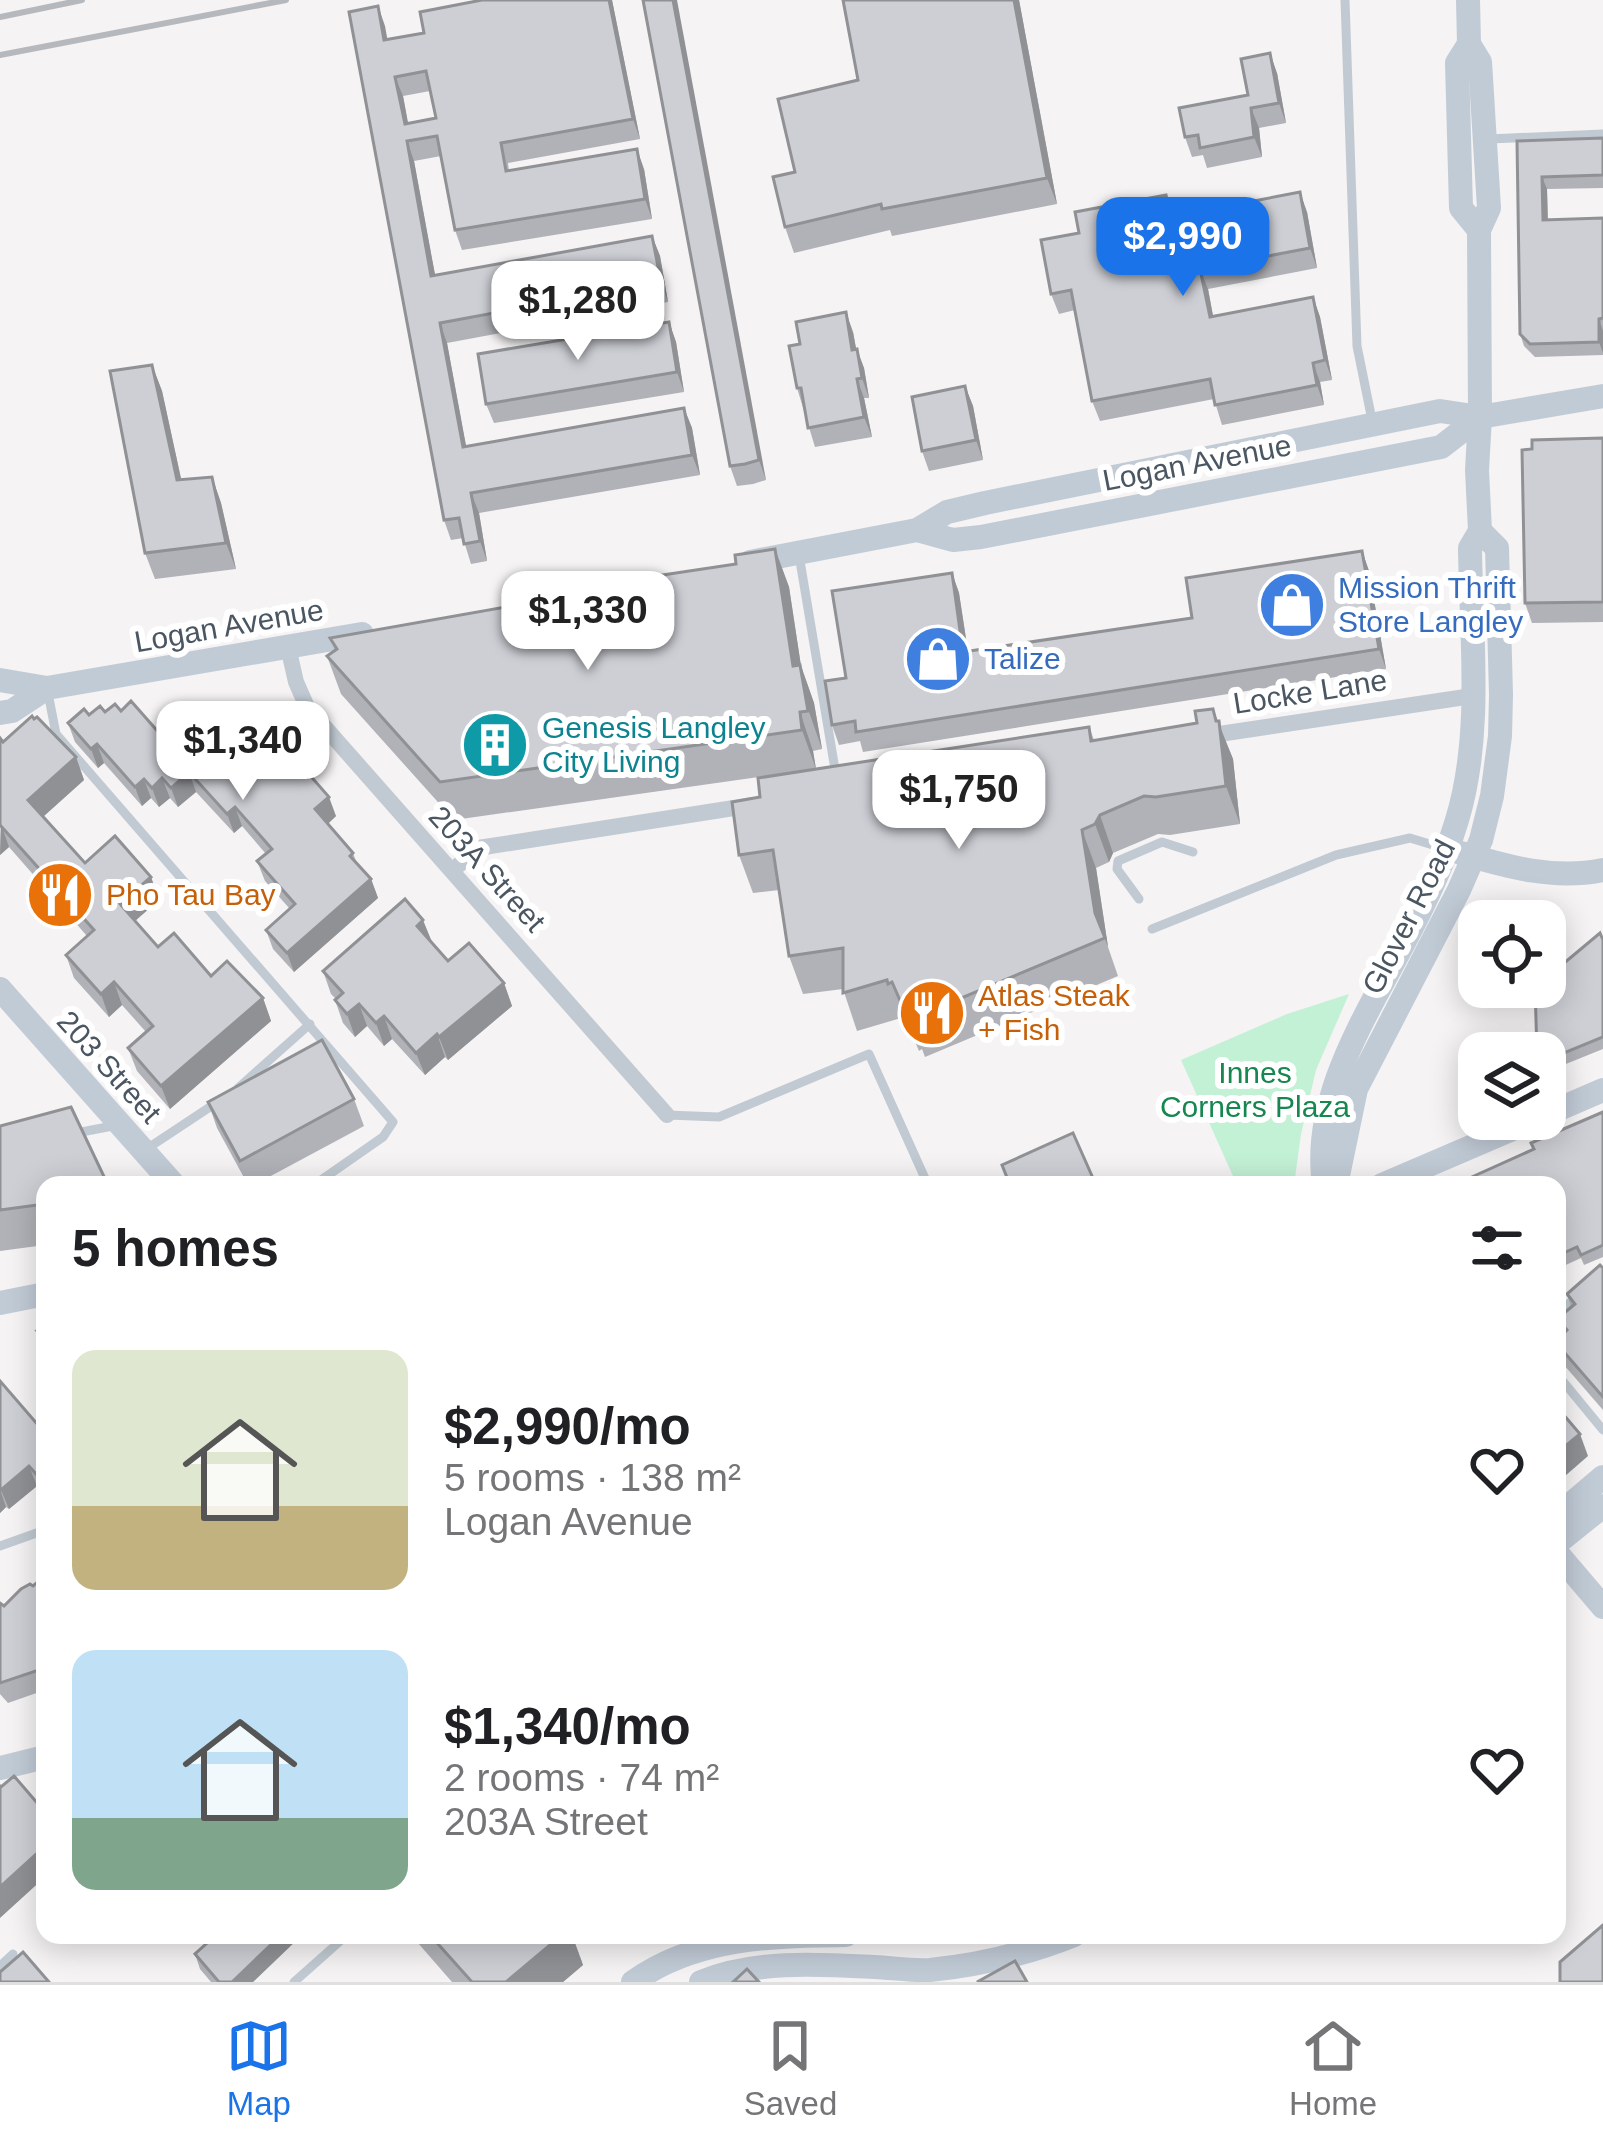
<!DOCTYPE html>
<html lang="en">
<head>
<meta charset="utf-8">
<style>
  body { margin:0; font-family:Arial,sans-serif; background:#f6f6f6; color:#202124; height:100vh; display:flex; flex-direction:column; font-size:45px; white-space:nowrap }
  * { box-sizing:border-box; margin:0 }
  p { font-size:39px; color:#757577 }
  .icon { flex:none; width:66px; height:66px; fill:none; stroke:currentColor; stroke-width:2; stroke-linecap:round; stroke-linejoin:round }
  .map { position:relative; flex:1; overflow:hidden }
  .details { position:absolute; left:36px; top:1176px; width:1530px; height:768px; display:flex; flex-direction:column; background:#fff; border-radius:24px; box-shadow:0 6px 30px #0003 }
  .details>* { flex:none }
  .buttons { position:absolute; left:1458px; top:900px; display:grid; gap:24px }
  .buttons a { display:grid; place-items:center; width:108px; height:108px; border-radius:24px; background:#fff; box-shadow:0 6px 30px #0003; font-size:60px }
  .price { position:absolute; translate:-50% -102px; padding:0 27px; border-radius:24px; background:#fff; color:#222; font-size:39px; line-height:78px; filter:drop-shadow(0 3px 6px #0008) }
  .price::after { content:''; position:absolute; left:50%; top:72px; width:36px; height:27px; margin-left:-18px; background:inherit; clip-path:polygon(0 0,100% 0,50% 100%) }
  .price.current { background:#1a73e8; color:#fff }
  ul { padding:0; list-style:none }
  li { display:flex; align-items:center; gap:36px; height:300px; padding:0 36px }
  li span { display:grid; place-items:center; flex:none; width:336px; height:240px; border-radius:24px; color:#555 }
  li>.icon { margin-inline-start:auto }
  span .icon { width:144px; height:144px; fill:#fffc; stroke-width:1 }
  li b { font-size:51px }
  h2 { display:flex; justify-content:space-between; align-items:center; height:144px; padding:0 36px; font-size:51px }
  .dock { display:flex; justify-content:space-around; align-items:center; height:168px; border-top:3px solid #e0e0e0; background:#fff; font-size:33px; color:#757577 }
  .dock a { display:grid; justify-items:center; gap:6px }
  .dock .current { color:#1a73e8 }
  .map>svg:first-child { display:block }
  .green { fill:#c3f1d5 }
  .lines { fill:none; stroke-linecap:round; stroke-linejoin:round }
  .lane { stroke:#c1cad2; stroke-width:9 }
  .street { stroke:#c1cad2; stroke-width:16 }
  .secondary { stroke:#c1cbd6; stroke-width:24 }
  .rail { stroke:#b5b8bd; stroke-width:6 }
  .wall { fill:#b0b2b7; fill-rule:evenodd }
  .shaded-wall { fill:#909195 }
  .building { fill:#cdcfd5; stroke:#909195; stroke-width:3; fill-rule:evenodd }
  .labels { text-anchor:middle; stroke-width:12; stroke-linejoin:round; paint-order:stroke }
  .street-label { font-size:30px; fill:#4a5661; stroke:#fff }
  .shop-label { font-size:30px; fill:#366cbe; stroke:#fff; text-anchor:start }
  .culture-label { font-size:30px; fill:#0d838f; stroke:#fff; text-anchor:start }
  .food-label { font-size:30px; fill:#c56008; stroke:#fff; text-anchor:start }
  .park-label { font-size:30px; fill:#17864f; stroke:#fff }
</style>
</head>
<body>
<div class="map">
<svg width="1603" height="1982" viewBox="0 0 1603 1982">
  <rect width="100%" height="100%" fill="#f5f3f3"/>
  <polygon class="green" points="1349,994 1316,1070 1301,1134 1294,1185 1237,1185 1181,1060 1287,1014"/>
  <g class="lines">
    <g class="lane">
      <polyline points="1345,0 1357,346 1373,425"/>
      <polyline points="1489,139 1603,134"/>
      <polyline points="799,555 836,775"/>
      <polyline points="48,693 56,734 393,1122 383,1137 314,1185"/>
      <polyline points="1139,899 1117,869 1118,861 1162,842 1193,852"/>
      <polyline points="1152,929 1336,855 1410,838 1446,849"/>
      <polyline points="238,1088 310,1024"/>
      <polyline points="667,1115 719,1117 869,1054 928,1185"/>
      <polyline points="76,1133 118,1125"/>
      <polyline points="148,1148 219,1101"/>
      <polyline points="1557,1314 1575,1298"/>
      <polyline points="1557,1374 1603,1430"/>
      <polyline points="0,1546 45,1530"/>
      <polyline points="0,1966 13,1954"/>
      <polyline points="294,1982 347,1935"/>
    </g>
    <g class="street">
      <polyline points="288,647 296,682 307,707 667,1115"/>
      <polyline points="1206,736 1472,696"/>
      <polyline points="453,870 478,848 753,805"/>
    </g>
    <g class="secondary">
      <polyline points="1469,44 1457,63 1461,208 1479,230"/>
      <polyline points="917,530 953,540 981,537 1441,447 1480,417"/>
      <polyline points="750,562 917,530 947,512 985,503 1440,411 1480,417 1603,396"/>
      <polyline points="0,680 47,688 362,634"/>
      <polyline points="0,713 12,711 47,688"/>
      <path d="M1461,853C1508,867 1554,880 1603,870"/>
      <polyline points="0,989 174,1185"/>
      <polyline points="1545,1115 1603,1090"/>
      <path d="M1324,1185C1312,1102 1361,1024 1398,954C1421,911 1443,867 1457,820C1483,735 1471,637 1470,548L1480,531L1477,470L1480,417L1479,230L1489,208L1480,62L1469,44L1468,0"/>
      <polyline points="1336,1185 1356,1089 1459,890 1481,840 1492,796 1500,736 1501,695 1497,548 1480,531"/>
      <polyline points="1382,1185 1536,1119"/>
      <polyline points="0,1303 45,1294"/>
      <polyline points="1557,1516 1603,1477"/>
      <polyline points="1557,1543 1603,1506"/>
      <polyline points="1557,1553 1603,1607"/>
      <polyline points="0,1768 45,1757"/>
      <path d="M633,1982C696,1937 771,1936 846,1935"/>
      <path d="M701,1982C754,1960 818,1964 875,1967C893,1968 913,1971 930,1970C980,1965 1029,1953 1074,1935"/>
    </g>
    <g class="rail">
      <polyline points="0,17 82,0"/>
      <polyline points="0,55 286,0"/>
    </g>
  </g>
  <g class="wall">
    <path d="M482,0H612L640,139L508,163L509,171L644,169L652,219L462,250L455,230L441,156L414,161L435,276L652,236L660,256L668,302L447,343L466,447L684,408L692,428L700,475L479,513L487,561L471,564L463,538L451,540L444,520L385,26L387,40L424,33ZM430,91L436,118L408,124L403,96Z"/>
    <polygon points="643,0 766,480 753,484 737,486 730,466"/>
    <polygon points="843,0 1019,0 1057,204 892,236 890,230 794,253 785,227 795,172 858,80"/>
    <polygon points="1277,73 1286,123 1259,128 1262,157 1207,168 1203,155 1192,157 1185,137"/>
    <polygon points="1603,138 1603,188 1547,189 1548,220 1603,218 1603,355 1535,357 1524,346 1520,334 1517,141"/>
    <polygon points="1307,212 1317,268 1208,289 1213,316 1313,297 1320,317 1332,380 1320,382 1324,405 1222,425 1214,399 1100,421 1092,401 1075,310 1059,314 1051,294 1174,216"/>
    <polygon points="669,322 676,342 684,392 494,423 486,404"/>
    <polygon points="853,332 856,349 864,368 869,398 864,398 872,437 815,447 797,388"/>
    <polygon points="152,365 162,391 181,479 212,477 221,503 236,569 155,579 145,553"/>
    <polygon points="965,386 973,406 983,460 929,471 922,451"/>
    <polygon points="1603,438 1603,622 1532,623 1525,603 1532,449"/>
    <polygon points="775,549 789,587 801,666 814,703 822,749 813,751 816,769 454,820 341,694 327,656 335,651 330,638 736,564"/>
    <polygon points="1362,551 1369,571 1386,669 863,752 860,741 839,745 832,725 846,678 952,573 959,593 968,651 1192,618"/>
    <polygon points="121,711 161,735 223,745 336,816 328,824 353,853 357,864 371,879 378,898 294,972 273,949 266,930 290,909 265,881 257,861 266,854 242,826 234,833 196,792 178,807 170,798 159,807 151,798 142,806 104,763 98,768 75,742 68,723 89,715"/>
    <polygon points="1217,721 1233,759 1240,824 1170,835 1158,834 1113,853 1109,862 1096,868 1108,947 1118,976 925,1057 922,1049 919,1051 906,1020 902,1022 901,1018 857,1031 843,989 803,994 789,956 779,890 753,893 739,855 1089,727 1094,740"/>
    <polygon points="3,742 76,757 84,780 43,817 85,863 151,877 159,900 135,921 158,947 211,976 263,998 271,1021 170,1109 137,1071 128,1048 146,1032 122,1005 109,1017 74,978 66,955 87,936 9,847 0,855"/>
    <polygon points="1603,940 1603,1049 1551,1070 1545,1066 1545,1053"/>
    <polygon points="432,942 448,961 504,983 512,1006 448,1060 445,1057 425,1075 392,1039 384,1046 367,1026 355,1037 343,1023 335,1000 336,999 331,994 323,971"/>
    <polygon points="354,1099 364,1126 254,1185 248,1185 217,1128 208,1102"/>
    <polygon points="1603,1112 1603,1257 1584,1265 1581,1258 1557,1269 1557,1185 1534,1149"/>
    <polygon points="0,1126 45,1185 45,1245 0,1251"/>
    <polygon points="1603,1268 1603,1410 1564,1365 1557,1347 1557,1340 1563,1334 1557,1319 1571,1307 1567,1294"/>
    <polygon points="0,1381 45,1433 45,1496 37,1486 9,1509 6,1507 0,1513"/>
    <polygon points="45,1576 45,1690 8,1703 0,1694 0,1603 4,1606"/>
    <polygon points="216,1935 302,1935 253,1982 211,1982 200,1969 195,1954"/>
    <polygon points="411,1935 572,1935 583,1965 563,1982 452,1982"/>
  </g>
  <g class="shaded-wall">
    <polygon points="609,0 612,0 640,139 633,119"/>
    <polygon points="673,0 677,0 766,480 759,460"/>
    <polygon points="1014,0 1019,0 1057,204 1047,178"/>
    <polygon points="378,6 385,26 391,60 384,40"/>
    <polygon points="1270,53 1277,73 1286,123 1279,103"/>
    <polygon points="395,77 403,96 412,144 405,124"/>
    <polygon points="1251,108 1259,128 1262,157 1254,137"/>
    <polygon points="407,141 414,161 439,296 431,276"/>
    <polygon points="637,149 644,169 652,219 645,199"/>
    <polygon points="1542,177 1547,189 1548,233 1543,220"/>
    <polygon points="1300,192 1307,212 1317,268 1310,248"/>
    <polygon points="652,236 660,256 668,302 661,282"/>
    <polygon points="1200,269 1208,289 1217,337 1210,317"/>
    <polygon points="1313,297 1320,317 1332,380 1325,360"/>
    <polygon points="846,312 853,332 860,369 852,350"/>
    <polygon points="1599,319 1603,331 1603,353 1599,342"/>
    <polygon points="669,322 676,342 684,392 677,372"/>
    <polygon points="440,323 447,343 470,467 463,447"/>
    <polygon points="857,349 864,368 869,398 862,378"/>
    <polygon points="1313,363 1320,382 1324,405 1317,385"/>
    <polygon points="152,365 162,391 187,506 177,480"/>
    <polygon points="857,379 864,398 872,437 864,417"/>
    <polygon points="965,386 973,406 983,460 976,440"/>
    <polygon points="684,408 692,428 700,475 692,455"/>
    <polygon points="212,477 221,503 236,569 226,543"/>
    <polygon points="471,493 479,513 487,561 480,541"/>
    <polygon points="775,549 789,587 801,666 814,703 822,749 793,666"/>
    <polygon points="1362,551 1369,571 1386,669 1379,649"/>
    <polygon points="952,573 959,593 971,672 963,652"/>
    <polygon points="1213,709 1233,759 1240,824 1226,786"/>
    <polygon points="800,712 813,751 816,769 802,730"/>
    <polygon points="97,744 104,763 98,768 91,749"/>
    <polygon points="76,757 84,780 36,823 28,800"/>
    <polygon points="189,772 196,792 178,807 171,788"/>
    <polygon points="162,778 170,798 159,807 152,788"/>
    <polygon points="144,779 151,798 142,806 135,787"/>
    <polygon points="329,797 336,816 322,829 315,809"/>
    <polygon points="235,807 242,826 234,833 227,814"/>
    <polygon points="1100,815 1113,853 1109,862 1095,824"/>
    <polygon points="1,824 9,847 0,855"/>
    <polygon points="1082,830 1096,868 1108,947 1095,913"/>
    <polygon points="151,877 159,900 128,927 120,904"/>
    <polygon points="371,879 378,898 294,972 287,953"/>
    <polygon points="423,920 432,942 417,926"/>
    <polygon points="114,982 122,1005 109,1017 101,994"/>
    <polygon points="504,983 512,1006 448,1060 439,1037"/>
    <polygon points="263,998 271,1021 170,1109 161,1086"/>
    <polygon points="359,1004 367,1026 355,1037 347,1014"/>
    <polygon points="384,1016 392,1039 384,1046 376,1023"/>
    <polygon points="437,1034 445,1057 425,1075 416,1053"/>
    <polygon points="1580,1434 1588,1456 1557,1483 1557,1453"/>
    <polygon points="29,1466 37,1486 9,1509 1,1490"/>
    <polygon points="0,1489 6,1507 0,1513"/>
    <polygon points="45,1846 45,1877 0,1918 0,1887"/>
    <polygon points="281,1935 302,1935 253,1982 232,1982"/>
    <polygon points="562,1935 572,1935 583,1965 563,1982 506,1982"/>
  </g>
  <g class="building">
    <path d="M482,0H609L633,119L501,143L506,171L637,149L645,199L455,230L437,136L407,141L431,276L652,236L661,282L440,323L463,447L684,408L692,455L471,493L480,541L464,544L459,518L444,520L349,12L378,6L384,40L424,33L420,12ZM426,71L436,118L405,124L395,77Z"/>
    <polygon points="643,0 673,0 759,460 745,464 730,466"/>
    <polygon points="843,0 1014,0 1047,178 882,209 881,204 785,227 773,177 795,172 778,99 858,80"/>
    <polygon points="1270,53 1279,103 1251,108 1254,137 1200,148 1198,135 1185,137 1179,108 1248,95 1241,59"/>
    <polygon points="1603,138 1603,175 1542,177 1543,220 1603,218 1603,318 1599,319 1599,342 1530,344 1520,334 1517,141"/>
    <polygon points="1300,192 1310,248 1200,269 1210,317 1313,297 1325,360 1313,363 1317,385 1215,405 1210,379 1092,401 1071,290 1051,294 1041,240 1079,233 1075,212 1166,195 1171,217"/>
    <polygon points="846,312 852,350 857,349 862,378 857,379 864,417 808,428 801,388 797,388 789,346 800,344 796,322"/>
    <polygon points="669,322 677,372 486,404 478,354"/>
    <polygon points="152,365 177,480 212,477 226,543 145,553 110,371"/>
    <polygon points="965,386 976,440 922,451 912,397"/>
    <polygon points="1603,438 1603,602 1525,603 1522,450 1532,449 1532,440"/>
    <polygon points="775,549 793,666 800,665 808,711 800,712 802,730 440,782 327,656 337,649 330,638 585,593 585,590 597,588 596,585 736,564 735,555"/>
    <polygon points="1362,551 1379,649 856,732 855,721 832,725 825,681 846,678 832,591 952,573 963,652 1192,618 1186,578"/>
    <polygon points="131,701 161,735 190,709 223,745 251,719 289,760 293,756 329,797 315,809 353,853 350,856 371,879 287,953 266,930 295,904 257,861 272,849 235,807 227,814 189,772 171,788 162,778 152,788 144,779 135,787 97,744 91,749 68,723 84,709 89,715 100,706 105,712 115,704 121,711"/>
    <polygon points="1213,709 1216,721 1219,721 1226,786 1156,797 1144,796 1100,815 1095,824 1082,830 1095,913 1105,938 911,1019 908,1011 905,1012 892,982 888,984 887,980 843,993 843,948 789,956 773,850 739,855 732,802 760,797 758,778 1089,727 1091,741 1197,723 1195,711"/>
    <polygon points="32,716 34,719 37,717 76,757 28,800 85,863 115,836 151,877 120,904 158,947 174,933 211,976 227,961 263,998 161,1086 128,1048 153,1026 114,982 101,994 66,955 94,930 0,825 0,738 3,742"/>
    <polygon points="405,899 423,920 417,926 448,961 469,943 504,983 439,1037 437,1034 416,1053 384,1016 376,1023 359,1004 347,1014 335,1000 343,993 323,971"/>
    <polygon points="1600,933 1603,940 1603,1037 1547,1060 1545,1053 1537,1053 1535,987 1545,987 1545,979"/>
    <polygon points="322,1040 354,1099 240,1161 208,1102"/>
    <polygon points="71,1107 108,1185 45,1185 45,1204 0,1210 0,1126"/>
    <polygon points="1603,1112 1603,1245 1581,1255 1577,1247 1557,1256 1557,1185 1454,1185 1534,1149 1531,1143"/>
    <polygon points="1073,1133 1096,1185 1010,1185 1002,1165"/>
    <polygon points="1600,1265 1603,1268 1603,1397 1557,1344 1557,1340 1567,1330 1557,1319 1575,1304 1567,1294"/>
    <polygon points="45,1328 45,1340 37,1331"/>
    <polygon points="0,1381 45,1433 45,1484 29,1466 1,1490 0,1488"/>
    <polygon points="1557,1407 1580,1434 1557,1453"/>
    <polygon points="45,1576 45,1668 0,1683 0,1603 4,1606 21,1589 30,1584 33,1586"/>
    <polygon points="14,1776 45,1812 45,1846 0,1887 0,1786 1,1787"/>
    <polygon points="1603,1925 1603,1982 1560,1982 1560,1962"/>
    <polygon points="216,1935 281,1935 232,1982 219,1982 195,1954"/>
    <polygon points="430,1935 562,1935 506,1982 472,1982"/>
    <polygon points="23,1952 49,1982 0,1982 0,1972"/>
    <polygon points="1015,1961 1027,1982 977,1982"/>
    <polygon points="747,1969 759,1982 733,1982"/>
  </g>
  <defs>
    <symbol id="shop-disc" viewBox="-11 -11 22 22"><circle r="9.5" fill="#3f7fe0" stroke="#fff"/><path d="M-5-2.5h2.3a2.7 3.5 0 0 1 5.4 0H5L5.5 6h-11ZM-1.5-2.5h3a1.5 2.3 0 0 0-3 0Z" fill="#fff"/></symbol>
    <symbol id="building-disc" viewBox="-11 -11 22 22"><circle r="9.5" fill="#0f9aa8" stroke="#fff"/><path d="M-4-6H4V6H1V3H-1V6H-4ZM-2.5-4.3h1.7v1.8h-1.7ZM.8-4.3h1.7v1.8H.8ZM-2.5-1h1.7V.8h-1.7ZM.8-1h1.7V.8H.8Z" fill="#fff"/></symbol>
    <symbol id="restaurant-disc" viewBox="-11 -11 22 22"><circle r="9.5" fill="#e8710a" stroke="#fff"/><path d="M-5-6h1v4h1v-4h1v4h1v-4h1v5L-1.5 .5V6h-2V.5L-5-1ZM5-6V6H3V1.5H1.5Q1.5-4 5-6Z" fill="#fff"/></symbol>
  </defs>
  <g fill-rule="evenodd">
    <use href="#shop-disc" x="1254" y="567" width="76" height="76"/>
    <use href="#shop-disc" x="900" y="621" width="76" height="76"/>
    <use href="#building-disc" x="457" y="707" width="76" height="76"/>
    <use href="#restaurant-disc" x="22" y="857" width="76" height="76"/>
    <use href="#restaurant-disc" x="894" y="975" width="76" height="76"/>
  </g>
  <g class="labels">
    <g class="street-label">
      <text transform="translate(1197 463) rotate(-11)" y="10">Logan Avenue</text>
      <text transform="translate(229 626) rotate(-10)" y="10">Logan Avenue</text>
      <text transform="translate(1310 692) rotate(-9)" y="10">Locke Lane</text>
      <text transform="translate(487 869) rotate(48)" y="10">203A Street</text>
      <text transform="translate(1409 917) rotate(-63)" y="10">Glover Road</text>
      <text transform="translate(109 1067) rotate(48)" y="10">203 Street</text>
    </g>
    <g class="shop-label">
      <text x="1338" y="598">Mission Thrift<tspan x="1338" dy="34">Store Langley</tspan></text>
      <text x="984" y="669">Talize</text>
    </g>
    <g class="culture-label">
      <text x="542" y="738">Genesis Langley<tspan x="542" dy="34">City Living</tspan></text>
    </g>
    <g class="food-label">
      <text x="106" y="905">Pho Tau Bay</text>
      <text x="978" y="1006">Atlas Steak<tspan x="978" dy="34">+ Fish</tspan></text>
    </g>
    <g class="park-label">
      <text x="1255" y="1083">Innes<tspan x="1255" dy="34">Corners Plaza</tspan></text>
    </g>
  </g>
</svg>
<div class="buttons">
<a><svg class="icon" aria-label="locate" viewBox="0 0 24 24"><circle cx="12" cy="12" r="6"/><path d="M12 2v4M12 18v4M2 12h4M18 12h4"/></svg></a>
<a><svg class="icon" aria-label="layers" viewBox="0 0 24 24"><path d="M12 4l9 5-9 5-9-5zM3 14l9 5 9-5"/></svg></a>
</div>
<b class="price current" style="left:1183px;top:299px">$2,990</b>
<b class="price" style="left:578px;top:363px">$1,280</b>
<b class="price" style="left:588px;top:673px">$1,330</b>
<b class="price" style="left:243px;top:803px">$1,340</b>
<b class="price" style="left:959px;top:852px">$1,750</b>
<section class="details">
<h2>5 homes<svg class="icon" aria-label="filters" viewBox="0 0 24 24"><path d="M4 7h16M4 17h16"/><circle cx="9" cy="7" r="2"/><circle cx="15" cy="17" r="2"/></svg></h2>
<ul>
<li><span style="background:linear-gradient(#dfe7d0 65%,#c2b280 0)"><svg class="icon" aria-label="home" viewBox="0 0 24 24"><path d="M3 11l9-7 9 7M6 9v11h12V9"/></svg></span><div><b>$2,990/mo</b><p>5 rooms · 138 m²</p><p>Logan Avenue</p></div><svg class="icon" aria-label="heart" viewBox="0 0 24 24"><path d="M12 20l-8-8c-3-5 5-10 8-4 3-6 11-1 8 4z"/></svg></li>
<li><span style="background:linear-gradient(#bfe0f5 70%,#7fa58c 0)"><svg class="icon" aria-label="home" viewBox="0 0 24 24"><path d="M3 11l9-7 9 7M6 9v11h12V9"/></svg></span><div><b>$1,340/mo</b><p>2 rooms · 74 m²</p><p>203A Street</p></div><svg class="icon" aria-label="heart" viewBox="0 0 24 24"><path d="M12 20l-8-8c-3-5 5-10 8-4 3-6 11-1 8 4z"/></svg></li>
</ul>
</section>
</div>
<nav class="dock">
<a class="current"><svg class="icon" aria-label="map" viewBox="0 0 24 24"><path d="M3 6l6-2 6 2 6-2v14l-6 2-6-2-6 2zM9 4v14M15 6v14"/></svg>Map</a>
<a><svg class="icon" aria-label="saved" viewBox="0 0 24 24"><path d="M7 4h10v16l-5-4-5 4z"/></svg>Saved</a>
<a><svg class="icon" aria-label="home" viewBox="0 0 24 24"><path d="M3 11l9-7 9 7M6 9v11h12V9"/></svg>Home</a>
</nav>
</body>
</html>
